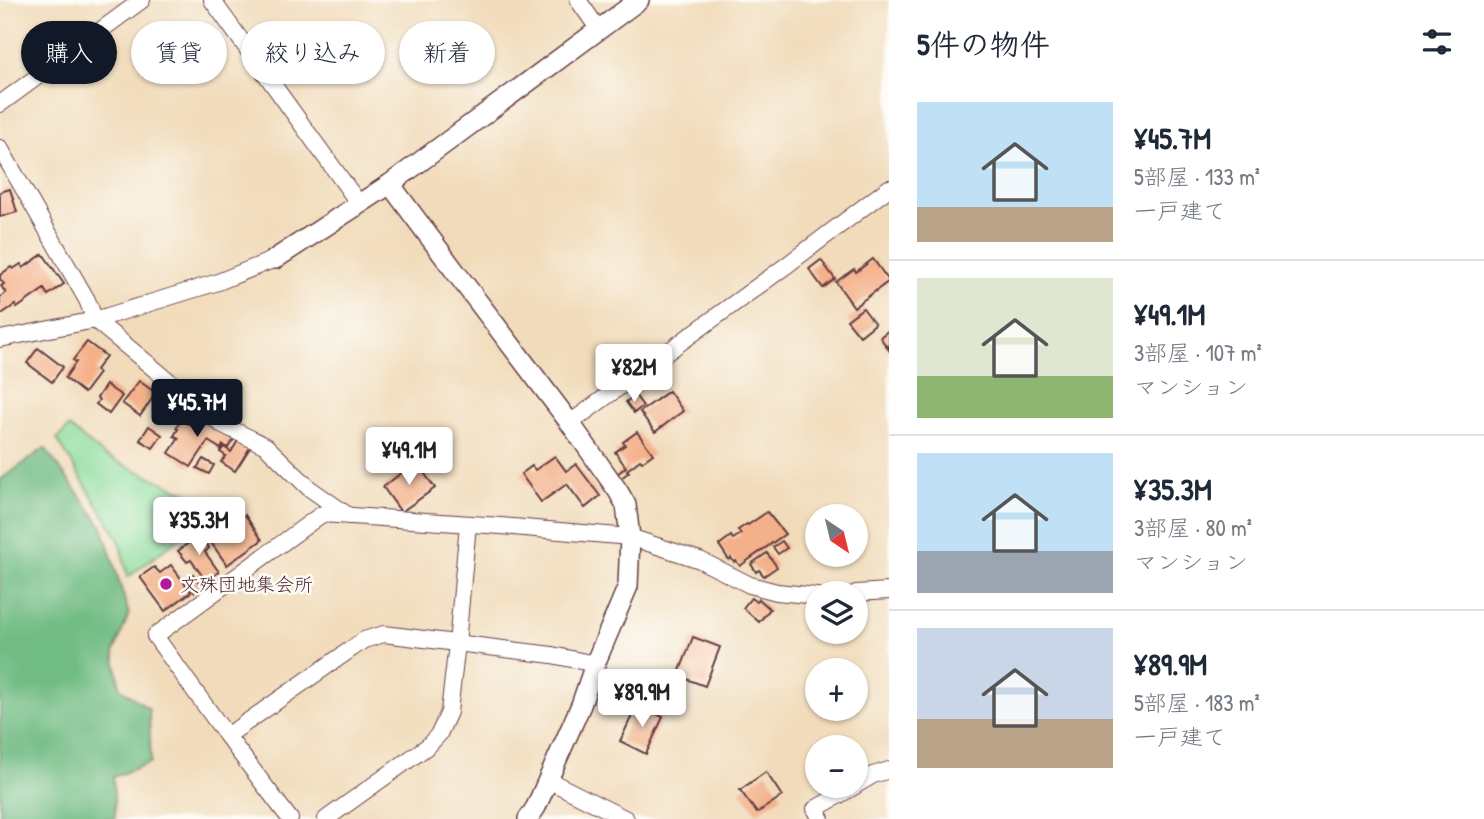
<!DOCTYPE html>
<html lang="ja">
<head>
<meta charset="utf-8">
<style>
  body { margin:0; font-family:"Patrick Hand","Klee One",sans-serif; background:#f2f2f3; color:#1f2937; height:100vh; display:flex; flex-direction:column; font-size:26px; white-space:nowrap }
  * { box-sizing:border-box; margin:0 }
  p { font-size:23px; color:#747a83 }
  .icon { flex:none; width:38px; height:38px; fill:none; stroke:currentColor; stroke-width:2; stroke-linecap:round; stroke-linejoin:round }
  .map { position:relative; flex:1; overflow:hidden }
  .sheet { display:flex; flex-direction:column; background:#fff; width:595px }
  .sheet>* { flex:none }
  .hud { position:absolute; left:21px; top:21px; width:665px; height:63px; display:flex; gap:14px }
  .needle { width:46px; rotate:145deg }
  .fabs { position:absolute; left:805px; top:504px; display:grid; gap:14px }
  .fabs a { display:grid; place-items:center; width:63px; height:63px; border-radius:50%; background:#fff; box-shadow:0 2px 5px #0004; font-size:35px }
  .price { position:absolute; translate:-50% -60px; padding:0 16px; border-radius:7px; background:#fff; color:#222; font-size:23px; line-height:46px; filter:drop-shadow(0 2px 4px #0008) }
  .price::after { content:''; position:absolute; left:50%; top:42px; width:21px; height:16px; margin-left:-10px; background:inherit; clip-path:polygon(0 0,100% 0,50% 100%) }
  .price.selected { background:#111827; color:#fff }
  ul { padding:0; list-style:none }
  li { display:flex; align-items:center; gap:21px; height:175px; padding:0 28px }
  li+li { border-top:2px solid #e0e1e3 }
  li span { display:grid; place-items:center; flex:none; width:196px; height:140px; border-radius:0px; color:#555 }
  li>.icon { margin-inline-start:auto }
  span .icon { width:84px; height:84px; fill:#fffc; stroke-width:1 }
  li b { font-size:30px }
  h2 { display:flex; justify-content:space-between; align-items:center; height:84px; padding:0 28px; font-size:30px }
  .pill { padding:0 24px; border-radius:32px; background:#fff; box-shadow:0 2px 5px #0004; font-size:24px; line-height:63px }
  .pill.selected { background:#111827; color:#fff }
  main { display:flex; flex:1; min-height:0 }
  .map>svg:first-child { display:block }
  .green { fill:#8cdc9b; stroke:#6b7e63; stroke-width:2 }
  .forest { fill:#71bc83; stroke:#5e6e57; stroke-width:2 }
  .building { fill:#f4b089 }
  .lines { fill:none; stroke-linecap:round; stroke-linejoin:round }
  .minor-casing { stroke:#633b40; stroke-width:18 }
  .tertiary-casing { stroke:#633b40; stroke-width:22 }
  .minor { stroke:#fff; stroke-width:16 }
  .tertiary { stroke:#fff; stroke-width:19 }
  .poi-dot { fill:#b5179e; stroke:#fdfcf7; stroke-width:2.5 }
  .labels { text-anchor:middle; stroke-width:5; stroke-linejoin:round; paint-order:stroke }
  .poi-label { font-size:19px; fill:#4a1f2b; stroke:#fdfcf7; text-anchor:start }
</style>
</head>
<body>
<main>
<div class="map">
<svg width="889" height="819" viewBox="0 0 889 819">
  <rect width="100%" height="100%" fill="#fdfcf7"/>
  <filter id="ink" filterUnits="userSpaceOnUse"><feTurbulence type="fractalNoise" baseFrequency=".0143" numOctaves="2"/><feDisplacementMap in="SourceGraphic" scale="14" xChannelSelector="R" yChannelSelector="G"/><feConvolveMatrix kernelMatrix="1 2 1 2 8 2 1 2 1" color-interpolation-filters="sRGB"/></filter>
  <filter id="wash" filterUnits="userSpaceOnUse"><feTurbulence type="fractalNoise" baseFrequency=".00686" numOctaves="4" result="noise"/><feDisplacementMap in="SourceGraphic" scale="28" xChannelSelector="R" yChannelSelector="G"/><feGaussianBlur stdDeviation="1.57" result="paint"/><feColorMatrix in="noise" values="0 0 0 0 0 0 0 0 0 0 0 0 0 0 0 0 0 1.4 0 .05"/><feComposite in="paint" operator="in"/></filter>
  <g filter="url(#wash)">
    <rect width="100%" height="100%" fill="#f1dbba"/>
    <polygon class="green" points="69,427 105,456 208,503 214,511 128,577 119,540 57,439"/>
    <polygon class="forest" points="45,448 102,526 129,614 114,652 120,688 149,709 151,762 113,777 115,816 114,819 0,819 0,480"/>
    <g id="blocks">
      <g class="building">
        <polygon points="10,189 17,212 0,217 0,192"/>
        <polygon points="43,254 64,284 48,295 44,289 17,308 15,305 0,315 0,297 6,293 1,286 4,284 0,279 0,275 11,267 13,269 21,264 23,268"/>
        <polygon points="873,259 889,281 854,307 836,282 854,269 856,272"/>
        <polygon points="821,260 835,279 823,288 809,269"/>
        <polygon points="863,308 875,324 860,336 847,320"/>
        <polygon points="889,330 889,350 880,337"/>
        <polygon points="87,342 106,356 96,370 99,373 84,393 65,378 76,362 73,360"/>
        <polygon points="38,348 63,367 52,382 27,363"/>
        <polygon points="139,381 156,393 140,416 122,403"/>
        <polygon points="106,385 122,396 109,414 96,404 99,400 97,398"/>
        <polygon points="669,391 683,411 655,432 640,412"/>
        <polygon points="635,395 643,406 634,413 626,402"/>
        <polygon points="195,414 225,433 236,436 228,448 223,445 221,449 208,441 191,467 169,453 179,438 174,436 178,429 176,428 181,420 188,424"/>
        <polygon points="149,426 162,435 153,448 140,440"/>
        <polygon points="637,432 653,454 642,462 640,460 627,470 629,472 620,479 617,474 626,467 615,452 625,445 623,442"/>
        <polygon points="239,439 251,446 235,471 221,462 226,456 220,452 224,447 231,452"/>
        <polygon points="555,456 566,471 576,464 600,496 585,508 567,484 541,502 521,474 532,466 535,470"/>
        <polygon points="203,459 214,465 209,474 197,468"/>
        <polygon points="416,462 435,488 401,512 383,487"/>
        <polygon points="767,512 785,534 740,566 736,561 734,562 731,558 729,560 719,545 731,536 733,539 741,534 738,530 747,524 748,525"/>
        <polygon points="245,515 262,540 227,565 210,541"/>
        <polygon points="199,535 209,548 205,552 219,572 206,581 191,560 187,562 178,551"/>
        <polygon points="782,541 787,548 778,554 773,547"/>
        <polygon points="767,553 777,567 764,576 759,570 756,572 751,564"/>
        <polygon points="171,565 191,592 165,611 140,577 154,567 160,573"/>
        <polygon points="193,574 202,587 194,592 185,580"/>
        <polygon points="751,598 756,602 759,599 770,609 759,622 743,608"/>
        <polygon points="693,637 720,647 705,686 678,676"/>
        <polygon points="637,705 663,717 646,754 620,741"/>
        <polygon points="766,772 782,796 757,813 740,790"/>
      </g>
    </g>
  </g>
  <g filter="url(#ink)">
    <use href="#blocks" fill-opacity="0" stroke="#633b40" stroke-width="2"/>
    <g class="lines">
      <defs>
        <g id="minor">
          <polyline points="212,0 360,205"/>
          <polyline points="578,0 599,30"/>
          <polyline points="0,104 142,0"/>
          <polyline points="0,148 87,300 95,320 221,424 266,446 309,488 349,516"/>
          <polyline points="0,339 95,320 218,282 275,259"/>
          <polyline points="570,423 787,265 889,188"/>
          <polyline points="856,593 889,591"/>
          <polyline points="227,736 364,640 384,634 552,655 595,664"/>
          <polyline points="548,780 626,819"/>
          <polyline points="856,785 873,775 889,770"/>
          <polyline points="290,819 227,736 155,636 322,514 501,526 630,537 700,560 750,585 777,592 817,596"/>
          <polyline points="326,819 428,746 439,734 449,712 457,644 468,524"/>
          <polyline points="821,819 815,809 855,786"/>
        </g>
        <g id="tertiary">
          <polyline points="390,184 460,278 570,423 618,491 626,505 630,537 628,586 595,664 581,705 536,807 528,819"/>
          <polyline points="275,259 390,184 639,0"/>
        </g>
      </defs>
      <use href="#minor" class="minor-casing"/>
      <use href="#tertiary" class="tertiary-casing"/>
      <use href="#minor" class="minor"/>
      <use href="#tertiary" class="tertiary"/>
    </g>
  </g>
  <circle class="poi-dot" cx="166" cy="584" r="7"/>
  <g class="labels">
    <g class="poi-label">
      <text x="180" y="591">文殊団地集会所</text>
    </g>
  </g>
</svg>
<div class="fabs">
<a><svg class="needle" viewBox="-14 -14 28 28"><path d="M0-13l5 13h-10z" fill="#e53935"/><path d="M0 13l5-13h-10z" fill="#747a83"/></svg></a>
<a><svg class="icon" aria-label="layers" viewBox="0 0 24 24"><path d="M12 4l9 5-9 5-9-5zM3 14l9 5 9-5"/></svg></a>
<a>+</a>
<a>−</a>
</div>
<b class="price" style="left:634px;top:404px">¥82M</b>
<b class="price selected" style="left:197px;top:439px">¥45.7M</b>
<b class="price" style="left:409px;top:487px">¥49.1M</b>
<b class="price" style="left:199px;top:557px">¥35.3M</b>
<b class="price" style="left:642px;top:729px">¥89.9M</b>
<div class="hud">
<a class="pill selected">購入</a>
<a class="pill">賃貸</a>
<a class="pill">絞り込み</a>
<a class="pill">新着</a>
</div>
</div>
<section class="sheet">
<h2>5件の物件<svg class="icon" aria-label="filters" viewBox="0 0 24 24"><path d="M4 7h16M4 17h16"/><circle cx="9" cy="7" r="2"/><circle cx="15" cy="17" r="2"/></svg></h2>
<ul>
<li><span style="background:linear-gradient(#bfe0f5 75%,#b9a48a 0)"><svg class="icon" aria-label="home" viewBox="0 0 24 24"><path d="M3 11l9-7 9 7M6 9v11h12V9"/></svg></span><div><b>¥45.7M</b><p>5部屋 · 133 m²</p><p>一戸建て</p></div></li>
<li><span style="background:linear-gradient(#dfe7d0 70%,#8fb573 0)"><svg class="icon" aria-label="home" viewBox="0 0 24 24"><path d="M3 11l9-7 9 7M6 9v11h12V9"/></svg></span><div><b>¥49.1M</b><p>3部屋 · 107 m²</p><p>マンション</p></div></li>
<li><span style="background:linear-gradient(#bfe0f5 70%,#9aa5b1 0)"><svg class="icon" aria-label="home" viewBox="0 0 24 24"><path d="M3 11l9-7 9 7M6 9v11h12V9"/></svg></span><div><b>¥35.3M</b><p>3部屋 · 80 m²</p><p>マンション</p></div></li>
<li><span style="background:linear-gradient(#c9d6e8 65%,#b9a48a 0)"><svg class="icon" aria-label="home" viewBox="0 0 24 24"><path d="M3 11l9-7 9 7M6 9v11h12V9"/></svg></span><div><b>¥89.9M</b><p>5部屋 · 183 m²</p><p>一戸建て</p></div></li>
</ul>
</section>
</main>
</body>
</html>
